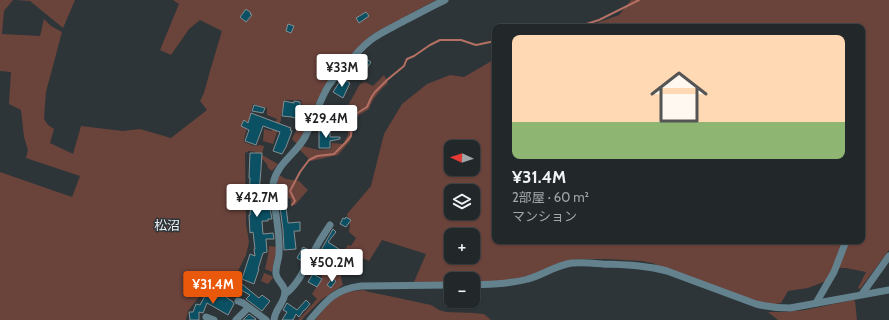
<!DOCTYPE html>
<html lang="ja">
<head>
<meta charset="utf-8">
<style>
  body { margin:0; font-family:Cabin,"Noto Sans JP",sans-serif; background:#2a3032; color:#f1f3f6; height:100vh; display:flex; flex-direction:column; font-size:15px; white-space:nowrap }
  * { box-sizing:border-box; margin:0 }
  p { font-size:13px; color:#a2a6a8 }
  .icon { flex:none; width:22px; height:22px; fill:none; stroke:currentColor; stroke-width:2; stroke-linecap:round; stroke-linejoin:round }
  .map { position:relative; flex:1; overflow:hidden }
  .sheet { position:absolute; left:492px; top:24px; width:373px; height:220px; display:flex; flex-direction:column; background:#22282a; border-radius:8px; box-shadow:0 1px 3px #0004,0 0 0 1px #3f4447 }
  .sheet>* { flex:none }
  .needle { width:26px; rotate:273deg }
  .buttons { position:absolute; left:444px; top:140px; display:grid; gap:8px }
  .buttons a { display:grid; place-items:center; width:36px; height:36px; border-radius:8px; background:#22282a; box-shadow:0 1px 3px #0004,0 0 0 1px #3f4447; font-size:20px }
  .price { position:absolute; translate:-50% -34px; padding:0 9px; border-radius:4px; background:#fff; color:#222; font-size:13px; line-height:26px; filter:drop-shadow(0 1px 2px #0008) }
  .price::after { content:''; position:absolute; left:50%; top:24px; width:12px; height:9px; margin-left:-6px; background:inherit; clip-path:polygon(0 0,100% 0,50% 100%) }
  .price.active { background:#ea580c; color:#fff }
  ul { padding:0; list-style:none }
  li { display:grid; align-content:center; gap:8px; height:212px; padding:0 20px }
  li span { display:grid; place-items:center; height:124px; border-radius:8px; color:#555 }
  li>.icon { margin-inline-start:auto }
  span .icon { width:72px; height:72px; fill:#fffc; stroke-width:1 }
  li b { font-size:17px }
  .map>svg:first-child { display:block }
  .green { fill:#6a433b; fill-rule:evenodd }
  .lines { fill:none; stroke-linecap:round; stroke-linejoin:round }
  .stream { stroke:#b37063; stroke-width:2 }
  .building { fill:#0b5063; stroke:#858e92 }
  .minor { stroke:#63828e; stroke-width:7 }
  .labels { text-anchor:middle; stroke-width:3; stroke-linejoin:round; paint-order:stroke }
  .neighbourhood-label { font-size:13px; fill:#ecf1f3; stroke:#2d3538 }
</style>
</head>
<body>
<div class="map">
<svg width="889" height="320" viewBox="0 0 889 320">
  <rect width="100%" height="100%" fill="#2d3538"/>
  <g class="green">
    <polygon points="0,0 13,0 4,11 2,34 40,36 44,19 51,26 62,32 46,92 44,119 48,125 54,129 50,143 73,154 81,126 123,131 140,129 171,138 207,110 200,101 204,93 210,71 222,31 200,20 189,29 171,55 160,50 179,4 173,0 436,0 371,35 342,63 332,74 327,76 331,78 319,97 313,109 302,105 301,100 285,100 281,114 281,120 273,144 263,141 264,129 272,131 277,119 267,115 267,108 253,104 244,139 244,142 254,146 260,145 264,146 262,155 278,164 272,171 268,168 267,164 261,158 257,157 256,152 249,151 245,153 246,224 249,242 246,255 232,283 199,297 188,311 186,320 0,320 0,172 72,197 80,176 26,158 28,150 24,137 21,110 9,104 11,72 0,71"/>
    <polygon points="16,0 75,0 63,28 30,1"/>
    <path d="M631,0H889V250L860,289L858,288L866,272L846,268H840L826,281L808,288L788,291L781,303L771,305L743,297L652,263L641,261L608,259H576L556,264L539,272L513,280L473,282V279H451V283L414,282L426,254L382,240L369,261L358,256L352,255C342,266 338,270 343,285L321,300L303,318L302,320H298L317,299L312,294L322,278L320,269L330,253L338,248L344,250L348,245L351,246L356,238L349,232L350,224L347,214L371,186L384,134L402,104L427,84L450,75L464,77L495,59V241H764V245L776,244V241H862V27H585L619,15ZM451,147H473V169H451ZM451,191H473V213H451ZM451,235H473V257H451Z"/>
    <path d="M384,75L388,83C380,90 372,99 369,109L356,117L353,122V133L350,141L338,155L311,161L300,150L302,146L319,150L331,149L332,143L343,144L348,135L346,120L350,111L347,107L360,84L365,82L373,86Z"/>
    <polygon points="300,125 306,128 303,136 297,144 292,139 298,127"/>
    <polygon points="279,175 286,179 299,181 308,190 295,205 291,204 291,199 288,198 287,196 276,196 276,187"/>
    <polygon points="269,246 277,247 272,272 265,269 268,256"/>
    <polygon points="264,273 272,276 273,278 268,284 261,281"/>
    <path d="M363,290L369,292L389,296L431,305L439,310L446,312L473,313L484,314L491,320H315C324,309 333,296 347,292C352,291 358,291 363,290Z"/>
    <polygon points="853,300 855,301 857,320 778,320 768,312 783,312 805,310"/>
  </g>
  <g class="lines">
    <g class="stream">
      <polyline points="577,27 599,20 639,0"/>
      <polyline points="292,205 295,201 290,191 300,172 309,160 317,156 334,154 346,142 351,136 351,131 350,127 350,119 354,115 367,107 371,98 375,92 387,80 404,66 406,61 407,59 414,56 430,45 440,40 461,40 476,45 495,41"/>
    </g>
  </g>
  <g class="building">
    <polygon points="246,9 251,13 250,14 252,15 246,22 240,17"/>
    <polygon points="366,12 369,16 359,23 356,18"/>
    <polygon points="288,24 294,26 291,33 286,31"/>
    <polygon points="362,56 371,62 360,78 351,71"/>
    <polygon points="342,78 350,83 343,98 333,92"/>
    <polygon points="284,101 294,103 294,101 300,102 300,106 312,110 306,122 292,117 282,116"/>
    <polygon points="254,105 265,108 263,113 252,111"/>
    <polygon points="343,108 348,111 345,117 340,113"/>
    <polygon points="251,113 291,128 290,130 292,131 286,147 282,154 273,151 280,132 263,126 256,145 245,141 249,130 241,126 244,120 248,123"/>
    <polygon points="319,131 330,131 330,137 340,137 340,139 330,141 330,148 319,148"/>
    <polygon points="250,153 262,153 261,169 259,193 267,193 272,219 268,219 268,221 262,221 263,234 273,233 274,239 266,239 267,252 263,253 258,269 259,269 254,284 242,279 250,254 255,256 254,249 255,249 253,232 250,233 249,215 250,215 251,203 249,203 250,178 249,178"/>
    <polygon points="279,199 285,199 288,223 300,222 300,231 294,231 296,249 284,250 283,230"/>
    <polygon points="346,217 351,220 346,227 340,224 343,218 345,219"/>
    <polygon points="333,229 336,232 328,242 342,251 339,256 337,255 332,266 323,262 319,268 313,264"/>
    <polygon points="303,247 309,250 304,259 303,258 302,261 297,258"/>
    <polygon points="313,274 322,279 317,287 308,282"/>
    <polygon points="332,278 336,281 331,288 327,285"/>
    <polygon points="237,280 259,298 262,295 270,301 262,311 246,299 250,295 234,286"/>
    <polygon points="224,288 229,291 226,297 233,302 234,304 228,315 207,303 203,313 199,312 199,320 190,320 189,312 193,312 196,304 200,305 206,294 210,296 211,295 212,296 214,293 220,296"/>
    <polygon points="306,300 310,304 305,310 304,310 299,317 296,314 293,320 282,320 287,312 283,310 287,303 297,310"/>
    <polygon points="249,314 256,319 255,320 243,320"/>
  </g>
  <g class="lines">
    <g class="minor">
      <path d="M473,285C491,284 511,284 528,279C543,275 556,265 572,263C582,262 592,263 603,264C625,265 645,265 667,271L756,304C768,307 778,308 790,308L889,290"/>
      <path d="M285,294C298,285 304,269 312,255C317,245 323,235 330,225"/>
      <polyline points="862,294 889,256"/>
      <polyline points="238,301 243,303 266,320"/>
      <polyline points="816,303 834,272 846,241"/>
      <polyline points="206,317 214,320"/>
      <polyline points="236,320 248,308"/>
      <path d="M274,320C275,308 285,303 285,292C285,285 277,281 276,274C275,267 279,260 279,253C280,238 277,222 275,208C274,200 271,192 273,184C277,163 296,154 305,137C314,120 319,101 329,85C335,76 342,69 349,62C357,53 365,43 375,37C384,31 393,27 402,22C416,15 430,7 445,0"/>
      <path d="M310,320C326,301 335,289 361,286L451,285"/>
    </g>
  </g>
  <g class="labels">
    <g class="neighbourhood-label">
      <text x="167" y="230">松沼</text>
    </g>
  </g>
</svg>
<div class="buttons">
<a><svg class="needle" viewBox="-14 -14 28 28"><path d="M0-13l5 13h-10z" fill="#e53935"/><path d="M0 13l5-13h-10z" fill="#a2a6a8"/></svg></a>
<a><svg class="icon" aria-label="layers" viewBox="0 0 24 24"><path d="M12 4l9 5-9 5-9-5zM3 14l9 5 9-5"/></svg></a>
<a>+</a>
<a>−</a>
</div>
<b class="price" style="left:342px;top:88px">¥33M</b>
<b class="price" style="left:326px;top:139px">¥29.4M</b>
<b class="price" style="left:257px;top:218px">¥42.7M</b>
<b class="price" style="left:332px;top:283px">¥50.2M</b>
<b class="price active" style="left:213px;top:305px">¥31.4M</b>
<section class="sheet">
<ul>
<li><span style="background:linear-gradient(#ffd9b3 70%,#8fb573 0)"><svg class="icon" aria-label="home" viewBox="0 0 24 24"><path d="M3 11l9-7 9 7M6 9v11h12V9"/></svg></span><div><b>¥31.4M</b><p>2部屋 · 60 m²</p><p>マンション</p></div></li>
</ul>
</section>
</div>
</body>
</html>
